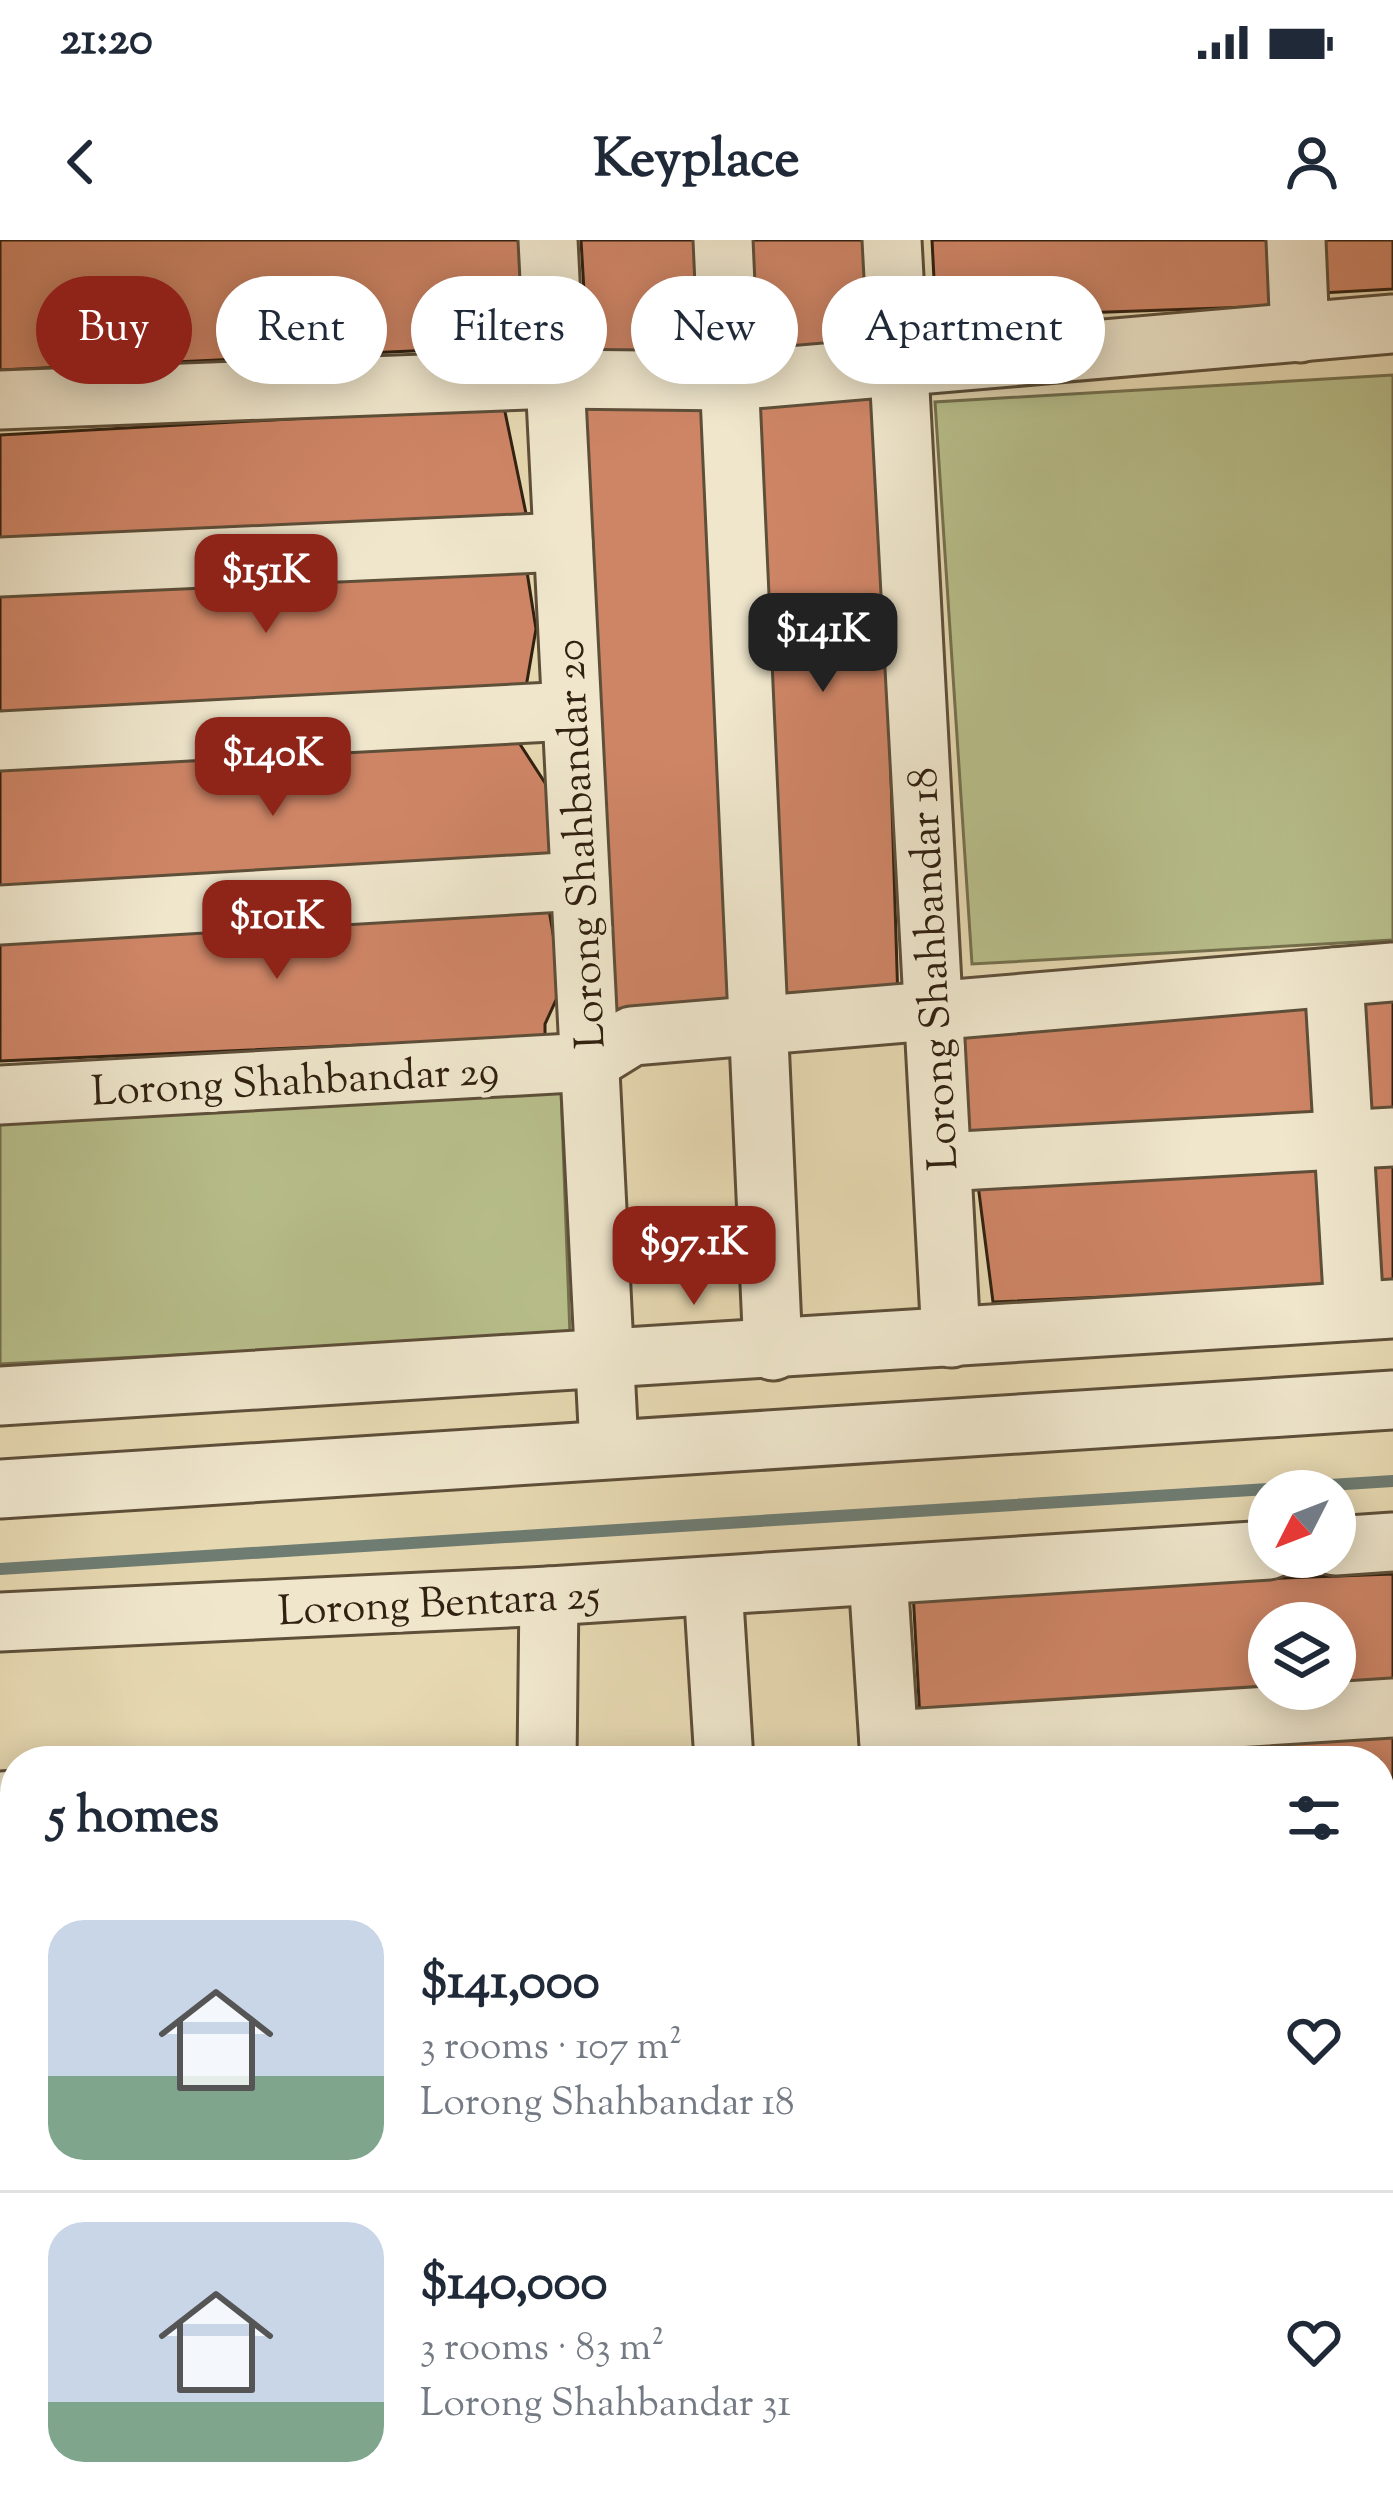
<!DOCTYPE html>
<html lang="en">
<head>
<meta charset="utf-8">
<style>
  body { margin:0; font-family:"Sorts Mill Goudy",serif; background:#f2f2f3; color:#1f2937; height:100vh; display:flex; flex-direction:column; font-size:45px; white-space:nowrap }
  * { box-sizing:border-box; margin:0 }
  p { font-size:39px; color:#747a83 }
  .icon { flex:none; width:66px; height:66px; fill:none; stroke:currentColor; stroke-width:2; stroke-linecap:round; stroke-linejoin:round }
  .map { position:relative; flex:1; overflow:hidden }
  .drawer { position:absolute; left:0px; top:1506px; width:1395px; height:771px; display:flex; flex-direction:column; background:#fff; border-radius:48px 48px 0 0; box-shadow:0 6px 30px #0003 }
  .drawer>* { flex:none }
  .banner { position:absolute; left:36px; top:36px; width:1323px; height:108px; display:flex; gap:24px }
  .needle { width:78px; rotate:228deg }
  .buttons { position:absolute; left:1248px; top:1230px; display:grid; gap:24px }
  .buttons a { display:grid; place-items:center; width:108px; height:108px; border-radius:50%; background:#fff; box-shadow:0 6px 30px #0003; font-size:60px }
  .price { position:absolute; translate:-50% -102px; padding:0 27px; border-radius:24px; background:#8f2418; color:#fff; font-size:39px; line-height:78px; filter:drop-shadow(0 3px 6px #0008) }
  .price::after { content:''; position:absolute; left:50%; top:72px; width:36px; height:27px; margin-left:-18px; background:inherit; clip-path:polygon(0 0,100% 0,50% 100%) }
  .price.current { background:#222; color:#fff }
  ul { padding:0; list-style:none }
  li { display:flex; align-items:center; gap:36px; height:300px; padding:0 48px }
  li+li { border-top:3px solid #e0e1e3 }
  li span { display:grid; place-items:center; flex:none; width:336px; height:240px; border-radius:36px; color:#555 }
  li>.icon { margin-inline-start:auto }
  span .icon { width:144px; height:144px; fill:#fffc; stroke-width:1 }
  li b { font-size:51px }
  h2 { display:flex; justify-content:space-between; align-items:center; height:144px; padding:0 48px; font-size:51px }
  .chip { padding:0 42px; border-radius:54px; background:#fff; box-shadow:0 6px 30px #0003; font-size:42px; line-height:108px }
  .chip.current { background:#8f2418; color:#fff }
  .status { display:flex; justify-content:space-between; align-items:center; height:84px; padding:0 60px; background:#fff; direction:ltr }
  .status svg { height:33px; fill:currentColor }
  header { display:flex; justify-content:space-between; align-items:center; height:156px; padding:0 48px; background:#fff; font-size:54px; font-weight:700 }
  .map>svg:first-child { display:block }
  .green { fill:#b7be8a; stroke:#74704e; stroke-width:3 }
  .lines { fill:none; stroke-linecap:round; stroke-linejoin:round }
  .stream { stroke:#6e7c72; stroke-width:12 }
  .building { fill:#ce8566; stroke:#312111; stroke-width:3; fill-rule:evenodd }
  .minor-casing { stroke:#5e4f39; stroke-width:63 }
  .minor { stroke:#efe6cc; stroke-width:57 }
  .labels { text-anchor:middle; stroke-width:10; stroke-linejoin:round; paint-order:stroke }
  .street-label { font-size:42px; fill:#312111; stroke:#efe6cc }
</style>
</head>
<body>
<div class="status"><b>21:20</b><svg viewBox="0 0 49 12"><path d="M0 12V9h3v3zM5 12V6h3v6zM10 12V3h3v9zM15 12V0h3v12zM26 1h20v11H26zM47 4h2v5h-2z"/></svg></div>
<header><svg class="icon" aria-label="back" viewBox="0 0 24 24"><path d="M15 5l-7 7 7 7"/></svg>Keyplace<svg class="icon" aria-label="person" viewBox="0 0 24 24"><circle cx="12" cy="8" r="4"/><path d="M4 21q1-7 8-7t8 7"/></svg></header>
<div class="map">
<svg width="1393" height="2275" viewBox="0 0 1393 2275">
  <rect width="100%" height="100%" fill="#e6d8b1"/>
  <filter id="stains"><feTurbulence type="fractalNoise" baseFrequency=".00167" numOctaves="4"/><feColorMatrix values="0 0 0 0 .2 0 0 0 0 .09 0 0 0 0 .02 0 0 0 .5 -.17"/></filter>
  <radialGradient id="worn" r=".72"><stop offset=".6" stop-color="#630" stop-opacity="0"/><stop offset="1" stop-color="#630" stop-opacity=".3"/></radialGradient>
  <g class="green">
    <polygon points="1393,135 1393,700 972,724 935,162"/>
    <polygon points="561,849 570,1095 0,1124 0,879"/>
  </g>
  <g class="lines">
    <polyline class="stream" points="0,1329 1393,1241"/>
  </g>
  <g class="building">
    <polygon points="0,0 524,0 528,87 498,107 0,130"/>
    <polygon points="581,0 705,0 710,122 588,120"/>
    <polygon points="740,0 877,0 885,114 747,121"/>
    <polygon points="932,0 1281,0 1280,66 936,78"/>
    <polygon points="1321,0 1393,0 1393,49 1322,53"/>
    <polygon points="879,149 898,761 771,768 744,153"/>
    <polygon points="723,157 741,773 610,786 585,167"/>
    <polygon points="504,167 529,288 0,314 0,195"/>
    <polygon points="525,319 536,389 526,447 0,472 0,345"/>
    <polygon points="516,498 549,549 552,628 0,660 0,530"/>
    <polygon points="548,664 562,747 545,784 545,797 0,821 0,688"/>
    <polygon points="1328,758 1329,892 964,914 955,787"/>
    <polygon points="1393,761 1393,885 1360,887 1357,763"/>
    <polygon points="1393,913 1393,1049 1372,1050 1363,914"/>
    <polygon points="1330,917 1329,1047 993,1062 977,937"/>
    <path d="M1393,1334V1453L920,1479L913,1352ZM1269,1383H1335V1449H1269Z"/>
    <polygon points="1393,1483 1393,1619 1380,1620 1380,1521 926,1521"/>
    <polygon points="1380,1664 1393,1664 1393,1805 1380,1806"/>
    <polygon points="1380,1840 1393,1840 1393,1959 1380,1960"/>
  </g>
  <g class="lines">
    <defs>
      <g id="minor">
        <polyline points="548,0 609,1207"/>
        <polyline points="723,0 773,1111"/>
        <polyline points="892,0 951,1098"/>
        <polyline points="1296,0 1300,93"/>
        <polyline points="0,160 555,139 732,141 1393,84"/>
        <polyline points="0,327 563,302"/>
        <polyline points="0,501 571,471"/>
        <polyline points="0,675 580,641"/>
        <polyline points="1334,737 1354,1071"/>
        <polyline points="0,855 590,822 632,796 1393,732"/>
        <polyline points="942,922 1393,897"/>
        <polyline points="0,1156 1393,1069"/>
        <polyline points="0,1249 1393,1160"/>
        <polyline points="1335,1306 1393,1302"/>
        <polyline points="878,1336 890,1521"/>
        <polyline points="713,1346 724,1521"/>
        <polyline points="0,1382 549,1356 1269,1310"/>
        <polyline points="889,1500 1393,1468"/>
        <polyline points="547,1521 549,1356"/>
        <polyline points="0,1561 15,1560"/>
        <polyline points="1380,1643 1393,1642"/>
        <polyline points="0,1724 15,1723"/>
        <polyline points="1380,1826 1393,1825"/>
        <polyline points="0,1910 15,1909"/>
        <polyline points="1380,1989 1393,1988"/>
        <polyline points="0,2077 15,2076"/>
        <polyline points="1380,2166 1393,2165"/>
        <polyline points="0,2252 15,2251"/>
        <polyline points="596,2262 597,2275"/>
        <polyline points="770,2262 771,2275"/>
        <polyline points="938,2262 939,2275"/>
      </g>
    </defs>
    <use href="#minor" class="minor-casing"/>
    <use href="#minor" class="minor"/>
  </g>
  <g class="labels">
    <g class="street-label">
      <text transform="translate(578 604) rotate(-93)" y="15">Lorong Shahbandar 20</text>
      <text transform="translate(931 729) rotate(-93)" y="15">Lorong Shahbandar 18</text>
      <text transform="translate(295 839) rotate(-3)" y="15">Lorong Shahbandar 29</text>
      <text transform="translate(439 1361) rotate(-3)" y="15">Lorong Bentara 25</text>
    </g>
  </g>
  <rect width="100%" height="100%" filter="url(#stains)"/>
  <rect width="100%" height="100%" fill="url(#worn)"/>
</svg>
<div class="buttons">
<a><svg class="needle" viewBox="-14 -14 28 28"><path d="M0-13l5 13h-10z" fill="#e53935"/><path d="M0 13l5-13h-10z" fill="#747a83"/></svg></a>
<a><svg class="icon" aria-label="layers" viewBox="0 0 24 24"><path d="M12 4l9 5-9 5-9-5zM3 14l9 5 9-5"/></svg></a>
</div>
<b class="price" style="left:266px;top:396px">$151K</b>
<b class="price current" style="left:823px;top:455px">$141K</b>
<b class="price" style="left:273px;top:579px">$140K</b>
<b class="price" style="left:277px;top:742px">$101K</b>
<b class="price" style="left:694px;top:1068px">$97.1K</b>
<div class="banner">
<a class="chip current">Buy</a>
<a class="chip">Rent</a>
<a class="chip">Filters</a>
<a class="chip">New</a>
<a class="chip">Apartment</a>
</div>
<section class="drawer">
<h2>5 homes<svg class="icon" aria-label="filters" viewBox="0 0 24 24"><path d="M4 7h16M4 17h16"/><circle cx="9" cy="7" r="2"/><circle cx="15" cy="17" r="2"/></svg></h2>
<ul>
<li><span style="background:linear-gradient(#c9d6e8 65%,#7fa58c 0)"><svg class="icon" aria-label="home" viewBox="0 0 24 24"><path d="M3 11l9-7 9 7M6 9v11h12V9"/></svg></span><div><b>$141,000</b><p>3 rooms · 107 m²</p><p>Lorong Shahbandar 18</p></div><svg class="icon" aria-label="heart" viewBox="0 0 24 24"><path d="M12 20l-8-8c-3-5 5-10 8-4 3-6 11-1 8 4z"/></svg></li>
<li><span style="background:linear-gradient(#c9d6e8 75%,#7fa58c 0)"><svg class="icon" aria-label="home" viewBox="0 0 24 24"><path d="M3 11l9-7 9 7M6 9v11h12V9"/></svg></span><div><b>$140,000</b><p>3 rooms · 83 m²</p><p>Lorong Shahbandar 31</p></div><svg class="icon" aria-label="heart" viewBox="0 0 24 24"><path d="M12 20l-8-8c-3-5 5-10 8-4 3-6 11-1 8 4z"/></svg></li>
</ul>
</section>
</div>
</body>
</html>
